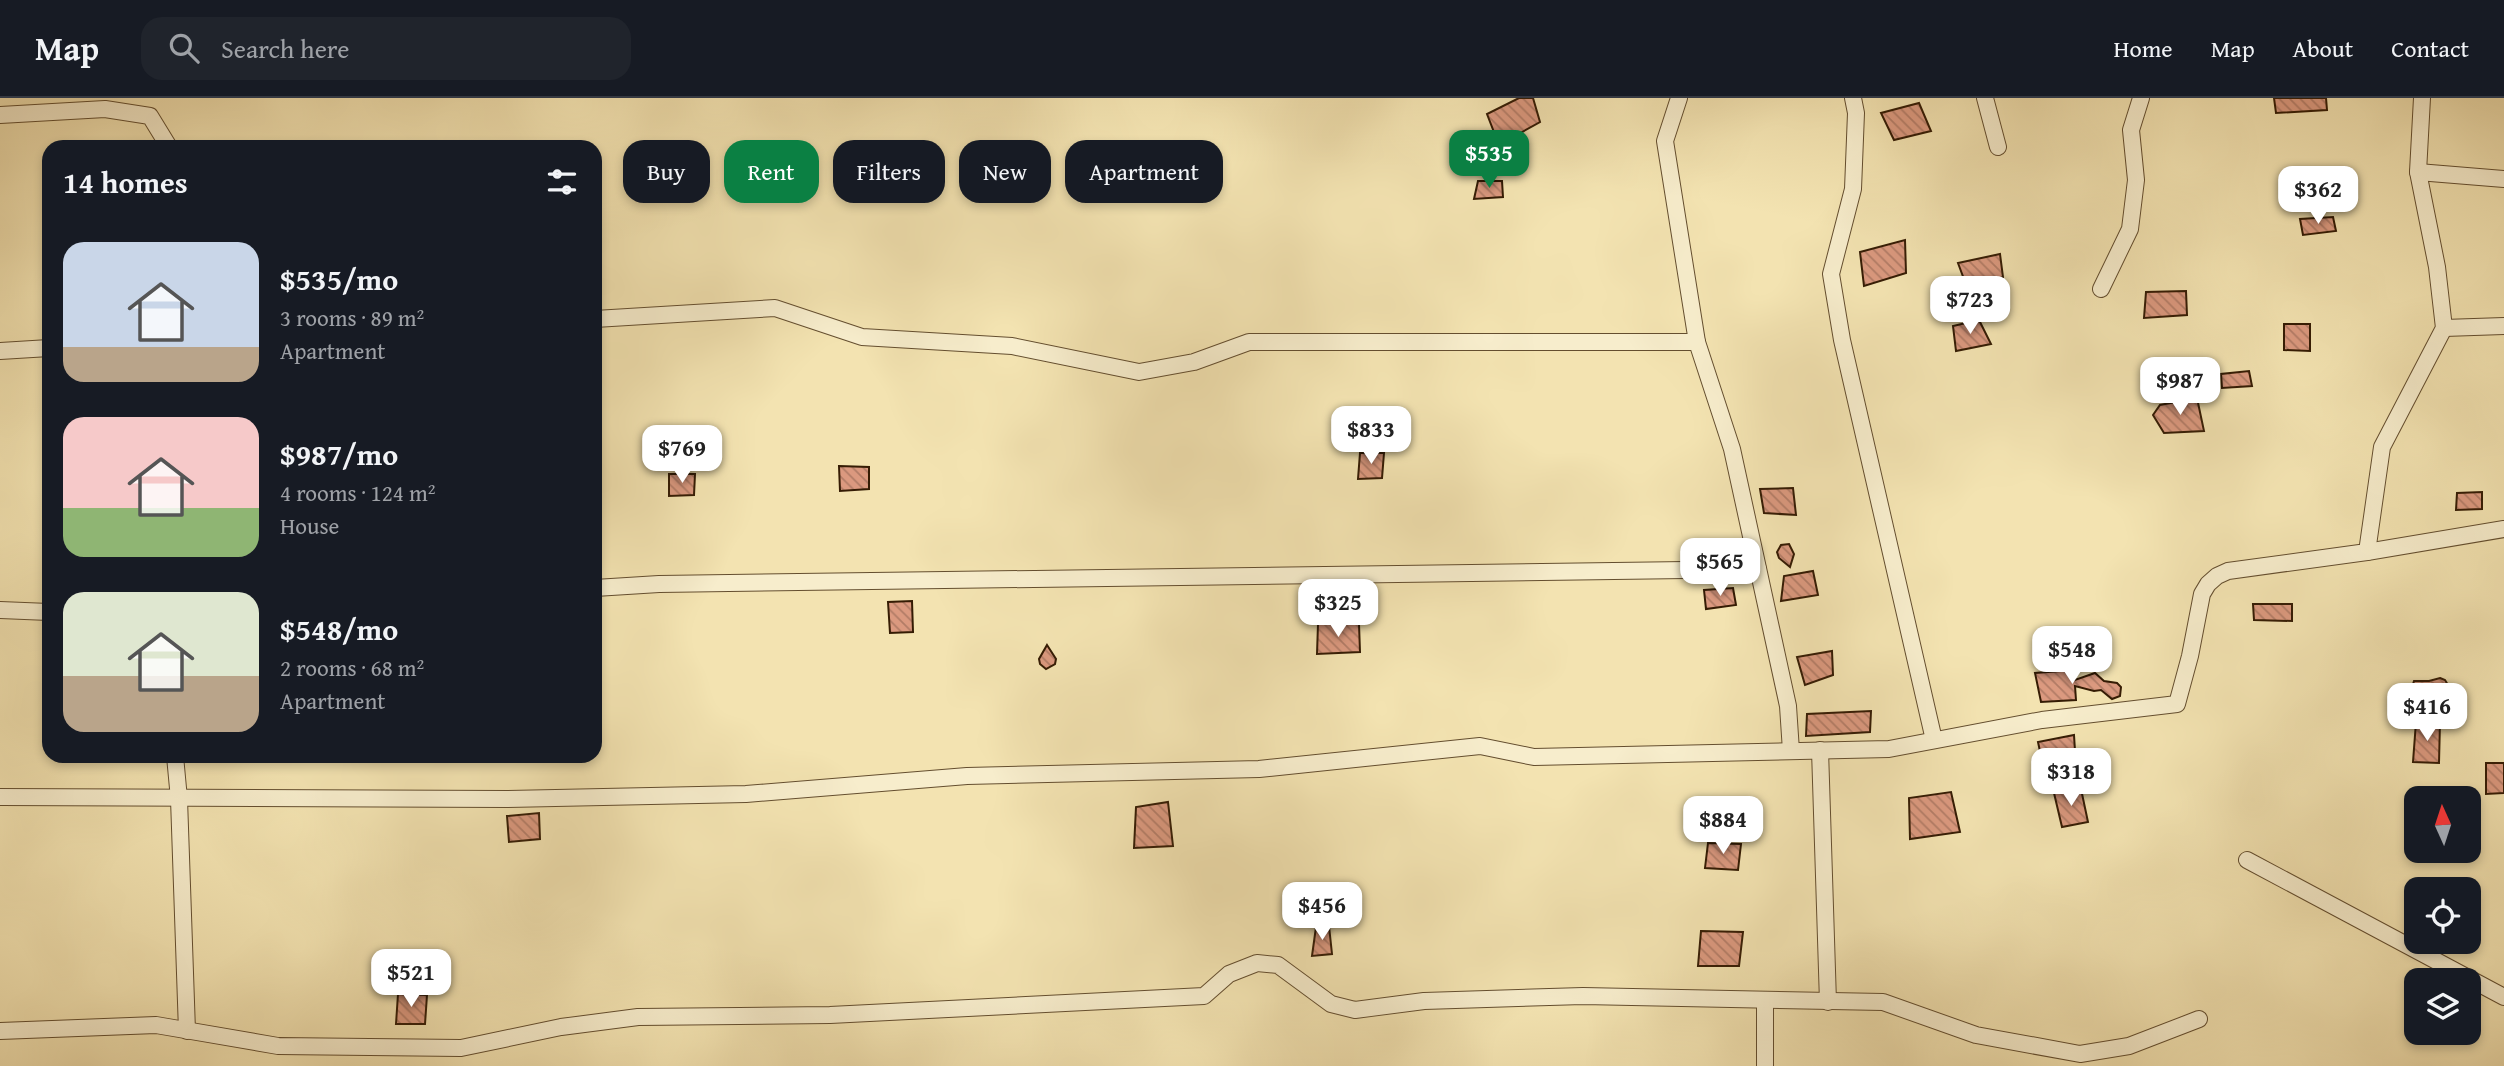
<!DOCTYPE html>
<html lang="en">
<head>
<meta charset="utf-8">
<style>
  body { margin:0; font-family:"Gentium Book Plus",serif; background:#20242c; color:#f1f3f6; height:100vh; display:flex; flex-direction:column; font-size:26px; white-space:nowrap }
  * { box-sizing:border-box; margin:0 }
  p { font-size:23px; color:#9ea1a6 }
  .icon { flex:none; width:38px; height:38px; fill:none; stroke:currentColor; stroke-width:2; stroke-linecap:round; stroke-linejoin:round }
  .map { position:relative; flex:1; overflow:hidden }
  .panel { position:absolute; left:42px; top:42px; width:560px; height:623px; display:flex; flex-direction:column; background:#171b24; border-radius:21px; box-shadow:0 4px 10px #0003 }
  .panel>* { flex:none }
  .hud { position:absolute; left:623px; top:42px; width:665px; height:63px; display:flex; gap:14px }
  .needle { width:46px; rotate:357deg }
  .controls { position:absolute; left:2404px; top:688px; display:grid; gap:14px }
  .controls a { display:grid; place-items:center; width:77px; height:77px; border-radius:14px; background:#171b24; box-shadow:0 4px 10px #0003; font-size:35px }
  .price { position:absolute; translate:-50% -60px; padding:0 16px; border-radius:14px; background:#fff; color:#222; font-size:23px; line-height:46px; filter:drop-shadow(0 2px 4px #0008) }
  .price::after { content:''; position:absolute; left:50%; top:42px; width:21px; height:16px; margin-left:-10px; background:inherit; clip-path:polygon(0 0,100% 0,50% 100%) }
  .price.active { background:#0b8043; color:#fff }
  ul { padding:0; list-style:none }
  li { display:flex; align-items:center; gap:21px; height:175px; padding:0 21px }
  li span { display:grid; place-items:center; flex:none; width:196px; height:140px; border-radius:21px; color:#555 }
  li>.icon { margin-inline-start:auto }
  span .icon { width:84px; height:84px; fill:#fffc; stroke-width:1 }
  li b { font-size:30px }
  h2 { display:flex; justify-content:space-between; align-items:center; height:84px; padding:0 21px; font-size:30px }
  .chip { padding:0 24px; border-radius:21px; background:#171b24; box-shadow:0 4px 10px #0003; font-size:24px; line-height:63px }
  .chip.active { background:#0b8043; color:#fff }
  header { display:flex; align-items:center; gap:42px; box-sizing:border-box; height:98px; padding:0 35px; background:#171b24; border-bottom:2px solid #363941 }
  header strong { font-size:33px }
  nav { display:flex; gap:38px; margin-inline-start:auto; font-size:24px }
  .search { width:490px; height:63px; background:#20242c; display:flex; align-items:center; gap:18px; box-sizing:border-box; padding:0 24px; border-radius:21px; color:#9ea1a6; font-size:26px }
  .map>svg:first-child { display:block }
  .building { fill:url(#building-back-hatch); stroke:#351c04; stroke-width:2 }
  .lines { fill:none; stroke-linecap:round; stroke-linejoin:round }
  .minor-casing { stroke:#644e2f; stroke-width:18 }
  .minor { stroke:#f7edcc; stroke-width:16 }
</style>
</head>
<body>
<header>
<strong>Map</strong>
<div class="search"><svg class="icon" aria-label="search" viewBox="0 0 24 24"><circle cx="10" cy="10" r="6"/><path d="M15 15l6 6"/></svg>Search here</div>
<nav><a>Home</a><a>Map</a><a>About</a><a>Contact</a></nav>
</header>
<div class="map">
<svg width="2504" height="968" viewBox="0 0 2504 968">
  <defs>
    <pattern id="building-back-hatch" width="6" height="6" patternUnits="userSpaceOnUse" patternTransform="scale(1.75)"><rect width="6" height="6" fill="#db997f"/><path d="M-1 5l2 2M0 0l6 6M5-1l2 2" fill="none" stroke="#b27c66"/></pattern>
  </defs>
  <rect width="100%" height="100%" fill="#f3e3b1"/>
  <filter id="stains"><feTurbulence type="fractalNoise" baseFrequency=".00286" numOctaves="4"/><feColorMatrix values="0 0 0 0 .2 0 0 0 0 .09 0 0 0 0 .02 0 0 0 .5 -.17"/></filter>
  <radialGradient id="worn" r=".72"><stop offset=".6" stop-color="#630" stop-opacity="0"/><stop offset="1" stop-color="#630" stop-opacity=".3"/></radialGradient>
  <g class="building">
    <polygon points="1519,0 1533,0 1540,24 1499,47 1487,16"/>
    <polygon points="2274,0 2326,0 2327,12 2276,15"/>
    <polygon points="1919,5 1931,33 1894,42 1881,15"/>
    <polygon points="1478,83 1502,83 1503,99 1474,101"/>
    <polygon points="2333,119 2336,133 2303,137 2300,121"/>
    <polygon points="1905,142 1906,175 1864,188 1860,154"/>
    <polygon points="2000,156 2003,179 1968,192 1958,165"/>
    <polygon points="2186,193 2187,217 2144,220 2146,194"/>
    <polygon points="1979,222 1991,246 1956,253 1953,228"/>
    <polygon points="2284,226 2310,226 2310,253 2284,252"/>
    <polygon points="2249,273 2252,288 2222,290 2221,276"/>
    <polygon points="2197,300 2204,333 2164,335 2153,317 2160,307"/>
    <polygon points="1360,355 1384,355 1382,380 1358,381"/>
    <polygon points="839,368 869,369 869,391 840,393"/>
    <polygon points="669,376 695,376 694,397 669,398"/>
    <polygon points="1793,390 1796,417 1764,415 1760,391"/>
    <polygon points="2482,394 2482,411 2456,412 2457,395"/>
    <polygon points="1789,446 1794,456 1790,469 1779,460 1777,454 1781,447"/>
    <polygon points="1813,473 1818,497 1781,503 1784,478"/>
    <polygon points="1733,490 1736,507 1706,511 1704,492"/>
    <polygon points="912,503 913,534 890,535 888,504"/>
    <polygon points="2253,506 2292,506 2292,523 2254,522"/>
    <polygon points="1318,526 1359,526 1360,554 1317,556"/>
    <polygon points="1047,547 1056,561 1055,566 1046,571 1040,566 1039,561"/>
    <polygon points="1832,553 1833,577 1805,587 1797,559"/>
    <polygon points="2074,572 2075,582 2095,575 2104,583 2117,585 2121,589 2120,598 2112,601 2101,592 2094,593 2075,588 2076,602 2041,604 2035,575"/>
    <polygon points="2440,580 2445,582 2448,587 2443,596 2439,597 2430,593 2419,601 2411,593 2414,583 2429,583"/>
    <polygon points="1871,613 1870,634 1806,638 1807,616"/>
    <polygon points="2416,624 2440,624 2439,665 2413,664"/>
    <polygon points="2074,637 2075,653 2041,658 2038,644"/>
    <polygon points="2486,665 2504,665 2504,695 2486,696"/>
    <polygon points="2081,691 2088,724 2062,729 2054,695"/>
    <polygon points="1951,694 1960,734 1910,741 1909,700"/>
    <polygon points="1168,704 1173,748 1134,750 1136,709"/>
    <polygon points="539,715 540,741 509,744 507,718"/>
    <polygon points="1708,745 1741,746 1738,772 1705,770"/>
    <polygon points="1329,828 1332,856 1312,858 1316,829"/>
    <polygon points="1701,833 1743,834 1739,868 1698,868"/>
    <polygon points="398,896 427,897 425,926 396,926"/>
  </g>
  <g class="lines">
    <defs>
      <g id="minor">
        <polyline points="1679,0 1665,43 1697,244 1732,351 1788,608 1791,653"/>
        <polyline points="1853,0 1856,15 1853,91 1831,176 1842,242 1934,642"/>
        <polyline points="1985,0 1998,49"/>
        <polyline points="0,17 105,11 150,18 169,49"/>
        <polyline points="2418,74 2504,81"/>
        <polyline points="2101,191 2130,131 2136,82 2131,32 2141,0"/>
        <polyline points="595,221 775,210 862,239 1012,248 1139,274 1194,264 1249,244 1697,244"/>
        <polyline points="2444,230 2504,228"/>
        <polyline points="0,253 49,250"/>
        <polyline points="2367,454 2504,431"/>
        <polyline points="595,490 659,486 1758,471"/>
        <polyline points="0,512 49,514"/>
        <polyline points="1820,652 1828,904"/>
        <polyline points="175,658 179,701 187,933"/>
        <polyline points="0,699 506,701 746,696 967,678 1259,671 1480,648 1534,659 1889,651 2042,622 2177,606 2190,558 2202,496 2208,486 2217,478 2228,473 2367,454 2382,349 2444,230 2437,169 2418,74 2422,0"/>
        <polyline points="2247,762 2504,899"/>
        <polyline points="1765,903 1765,968"/>
        <polyline points="0,933 156,927 278,948 461,950 561,929 638,919 830,917 1204,898 1229,876 1257,865 1278,867 1331,906 1355,912 1424,903 1583,898 1883,904 1976,937 2080,956 2129,948 2199,921"/>
      </g>
    </defs>
    <use href="#minor" class="minor-casing"/>
    <use href="#minor" class="minor"/>
  </g>
  <rect width="100%" height="100%" filter="url(#stains)"/>
  <rect width="100%" height="100%" fill="url(#worn)"/>
</svg>
<div class="controls">
<a><svg class="needle" viewBox="-14 -14 28 28"><path d="M0-13l5 13h-10z" fill="#e53935"/><path d="M0 13l5-13h-10z" fill="#9ea1a6"/></svg></a>
<a><svg class="icon" aria-label="locate" viewBox="0 0 24 24"><circle cx="12" cy="12" r="6"/><path d="M12 2v4M12 18v4M2 12h4M18 12h4"/></svg></a>
<a><svg class="icon" aria-label="layers" viewBox="0 0 24 24"><path d="M12 4l9 5-9 5-9-5zM3 14l9 5 9-5"/></svg></a>
</div>
<b class="price active" style="left:1489px;top:92px">$535</b>
<b class="price" style="left:2318px;top:128px">$362</b>
<b class="price" style="left:1970px;top:238px">$723</b>
<b class="price" style="left:2180px;top:319px">$987</b>
<b class="price" style="left:1371px;top:368px">$833</b>
<b class="price" style="left:682px;top:387px">$769</b>
<b class="price" style="left:1720px;top:500px">$565</b>
<b class="price" style="left:1338px;top:541px">$325</b>
<b class="price" style="left:2072px;top:588px">$548</b>
<b class="price" style="left:2427px;top:645px">$416</b>
<b class="price" style="left:2071px;top:710px">$318</b>
<b class="price" style="left:1723px;top:758px">$884</b>
<b class="price" style="left:1322px;top:844px">$456</b>
<b class="price" style="left:411px;top:911px">$521</b>
<div class="hud">
<a class="chip">Buy</a>
<a class="chip active">Rent</a>
<a class="chip">Filters</a>
<a class="chip">New</a>
<a class="chip">Apartment</a>
</div>
<section class="panel">
<h2>14 homes<svg class="icon" aria-label="filters" viewBox="0 0 24 24"><path d="M4 7h16M4 17h16"/><circle cx="9" cy="7" r="2"/><circle cx="15" cy="17" r="2"/></svg></h2>
<ul>
<li><span style="background:linear-gradient(#c9d6e8 75%,#b9a48a 0)"><svg class="icon" aria-label="home" viewBox="0 0 24 24"><path d="M3 11l9-7 9 7M6 9v11h12V9"/></svg></span><div><b>$535/mo</b><p>3 rooms · 89 m²</p><p>Apartment</p></div></li>
<li><span style="background:linear-gradient(#f6c9c9 65%,#8fb573 0)"><svg class="icon" aria-label="home" viewBox="0 0 24 24"><path d="M3 11l9-7 9 7M6 9v11h12V9"/></svg></span><div><b>$987/mo</b><p>4 rooms · 124 m²</p><p>House</p></div></li>
<li><span style="background:linear-gradient(#dfe7d0 60%,#b9a48a 0)"><svg class="icon" aria-label="home" viewBox="0 0 24 24"><path d="M3 11l9-7 9 7M6 9v11h12V9"/></svg></span><div><b>$548/mo</b><p>2 rooms · 68 m²</p><p>Apartment</p></div></li>
</ul>
</section>
</div>
</body>
</html>
